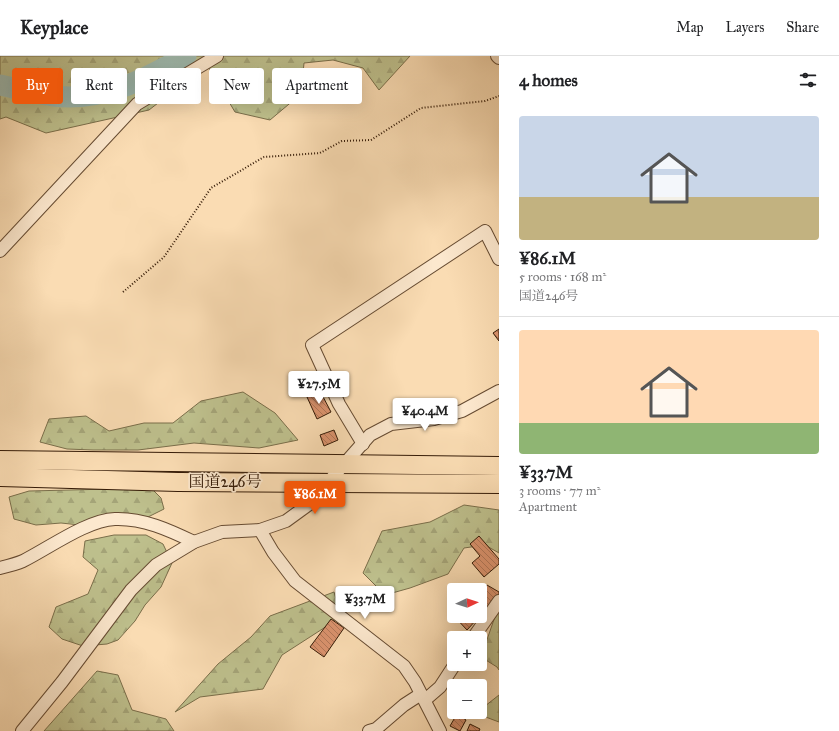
<!DOCTYPE html>
<html lang="en">
<head>
<meta charset="utf-8">
<style>
  body { margin:0; font-family:"IM FELL Great Primer","Noto Serif JP",serif; background:#f2f2f2; color:#202124; height:100vh; display:flex; flex-direction:column; font-size:15px; white-space:nowrap }
  * { box-sizing:border-box; margin:0 }
  p { font-size:13px; color:#757577 }
  .icon { flex:none; width:22px; height:22px; fill:none; stroke:currentColor; stroke-width:2; stroke-linecap:round; stroke-linejoin:round }
  .map { position:relative; flex:1; overflow:hidden }
  .details { display:flex; flex-direction:column; background:#fff; width:340px }
  .details>* { flex:none }
  .banner { position:absolute; left:12px; top:12px; width:380px; height:36px; display:flex; gap:8px }
  .needle { width:26px; rotate:86deg }
  .controls { position:absolute; left:447px; top:527px; display:grid; gap:8px }
  .controls a { display:grid; place-items:center; width:40px; height:40px; border-radius:4px; background:#fff; box-shadow:0 4px 16px #0002; font-size:20px }
  .price { position:absolute; translate:-50% -34px; padding:0 9px; border-radius:4px; background:#fff; color:#222; font-size:13px; line-height:26px; filter:drop-shadow(0 1px 2px #0008) }
  .price::after { content:''; position:absolute; left:50%; top:24px; width:12px; height:9px; margin-left:-6px; background:inherit; clip-path:polygon(0 0,100% 0,50% 100%) }
  .price.selected { background:#ea580c; color:#fff }
  ul { padding:0; list-style:none }
  li { display:grid; align-content:center; gap:8px; height:212px; padding:0 20px }
  li+li { border-top:1px solid #e0e0e0 }
  li span { display:grid; place-items:center; height:124px; border-radius:4px; color:#555 }
  li>.icon { margin-inline-start:auto }
  span .icon { width:72px; height:72px; fill:#fffc; stroke-width:1 }
  li b { font-size:17px }
  h2 { display:flex; justify-content:space-between; align-items:center; height:48px; padding:0 20px; font-size:17px }
  .pill { padding:0 14px; border-radius:4px; background:#fff; box-shadow:0 4px 16px #0002; font-size:14px; line-height:36px }
  .pill.selected { background:#ea580c; color:#fff }
  header { display:flex; align-items:center; gap:24px; box-sizing:border-box; height:56px; padding:0 20px; background:#fff; border-bottom:1px solid #e0e0e0 }
  header strong { font-size:19px }
  nav { display:flex; gap:22px; margin-inline-start:auto; font-size:14px }
  main { display:flex; flex:1; min-height:0 }
  .map>svg:first-child { display:block }
  .forest { fill:url(#forest-firs); stroke:#7a6e4a }
  .lines { fill:none; stroke-linecap:round; stroke-linejoin:round }
  .river { stroke:#9ebbb1; stroke-width:21 }
  .building { fill:url(#building-back-hatch); stroke:#351b07 }
  .minor-casing { stroke:#664b32; stroke-width:14 }
  .highway-casing { stroke:#351b07; stroke-width:20 }
  .path { stroke:#351b07; stroke-width:2; stroke-dasharray:1 2; stroke-linecap:butt }
  .minor { stroke:#fce8ce; stroke-width:12 }
  .highway { stroke:#fadcb3; stroke-width:18 }
  .labels { text-anchor:middle; stroke-width:3.5; stroke-linejoin:round; paint-order:stroke }
  .street-label { font-size:16px; fill:#351b07; stroke:#fce8ce }
</style>
</head>
<body>
<header>
<strong>Keyplace</strong>
<nav><a>Map</a><a>Layers</a><a>Share</a></nav>
</header>
<main>
<div class="map">
<svg width="499" height="675" viewBox="0 0 499 675">
  <defs>
    <pattern id="forest-firs" width="22" height="20" patternUnits="userSpaceOnUse"><rect width="22" height="20" fill="#bec08d"/><path d="M5 1l3.5 6h-7zM16 11l3.5 6h-7z" fill="#a4a478"/></pattern>
    <pattern id="building-back-hatch" width="6" height="6" patternUnits="userSpaceOnUse"><rect width="6" height="6" fill="#db936e"/><path d="M-1 5l2 2M0 0l6 6M5-1l2 2" fill="none" stroke="#b27758"/></pattern>
  </defs>
  <rect width="100%" height="100%" fill="#fadcb3"/>
  <filter id="stains"><feTurbulence type="fractalNoise" baseFrequency=".005" numOctaves="4"/><feColorMatrix values="0 0 0 0 .2 0 0 0 0 .09 0 0 0 0 .02 0 0 0 .5 -.17"/></filter>
  <radialGradient id="worn" r=".72"><stop offset=".6" stop-color="#630" stop-opacity="0"/><stop offset="1" stop-color="#630" stop-opacity=".3"/></radialGradient>
  <g class="forest">
    <polygon points="0,0 410,0 379,34 363,12 333,4 304,7 301,38 270,64 235,56 207,9 149,54 46,77 6,61 0,63"/>
    <polygon points="243,336 275,357 298,384 259,392 194,387 138,394 93,394 67,393 40,386 49,363 86,360 109,375 144,367 173,367 201,345"/>
    <polygon points="151,432 161,442 164,453 144,463 89,470 61,467 36,469 14,463 9,441 29,435"/>
    <polygon points="464,449 499,454 499,497 485,489 464,492 448,518 410,532 385,539 363,517 382,475 430,466"/>
    <polygon points="114,479 146,479 163,488 172,507 161,531 145,549 135,565 118,584 107,588 83,590 62,583 49,571 56,551 88,538 98,514 83,501 85,485"/>
    <polygon points="334,536 341,561 282,599 263,633 200,641 175,656 218,608 251,581 270,560"/>
    <polygon points="499,549 499,614 497,611 481,601"/>
    <polygon points="97,615 118,619 132,654 166,663 174,675 44,675"/>
    <polygon points="499,639 499,666 475,657 480,656 480,654"/>
  </g>
  <g class="lines">
    <path class="river" d="M0,29C18,33 36,38 54,40C103,46 145,23 186,0"/>
  </g>
  <g class="building">
    <polygon points="499,273 499,285 493,277"/>
    <polygon points="320,335 331,356 317,363 307,341"/>
    <polygon points="334,374 338,384 324,390 320,379"/>
    <polygon points="479,480 499,503 499,508 484,521 472,507 480,500 470,488"/>
    <polygon points="487,529 499,536 499,538 483,560 480,557 480,540"/>
    <polygon points="454,548 454,560 448,553"/>
    <polygon points="454,560 475,560 478,562 467,574"/>
    <polygon points="331,563 344,572 324,601 310,591"/>
    <polygon points="457,658 466,664 460,675 450,670"/>
    <polygon points="470,668 480,673 479,675 467,675"/>
  </g>
  <g class="lines">
    <defs>
      <g id="minor">
        <polyline points="497,0 499,2"/>
        <polyline points="0,195 137,48 217,0"/>
        <polyline points="363,388 339,348 312,289 485,175 499,203"/>
        <polyline points="260,474 273,496 295,525 404,610 415,626 440,675"/>
        <path d="M0,512C8,510 16,508 23,505C49,492 87,464 115,463C143,462 169,474 194,486"/>
        <polyline points="473,582 499,545"/>
        <polyline points="425,644 440,631 455,608"/>
        <polyline points="22,675 62,626 131,534 156,509 194,486 222,476 260,474 286,465 308,449 370,379 391,368 434,363 462,355 499,335"/>
        <polyline points="369,675 376,673 404,649 421,638"/>
      </g>
      <g id="highway">
        <polyline points="0,404 499,410"/>
        <polyline points="0,421 178,426 499,428"/>
      </g>
    </defs>
    <use href="#minor" class="minor-casing"/>
    <use href="#highway" class="highway-casing"/>
    <polyline class="path" points="123,236 164,201 211,132 264,101 320,97 342,85 371,84 421,52 485,45 499,40"/>
    <use href="#minor" class="minor"/>
    <use href="#highway" class="highway"/>
  </g>
  <g class="labels">
    <g class="street-label">
      <text x="225" y="431">国道246号</text>
    </g>
  </g>
  <rect width="100%" height="100%" filter="url(#stains)"/>
  <rect width="100%" height="100%" fill="url(#worn)"/>
</svg>
<div class="controls">
<a><svg class="needle" viewBox="-14 -14 28 28"><path d="M0-13l5 13h-10z" fill="#e53935"/><path d="M0 13l5-13h-10z" fill="#757577"/></svg></a>
<a>+</a>
<a>−</a>
</div>
<b class="price" style="left:319px;top:349px">¥27.5M</b>
<b class="price" style="left:425px;top:376px">¥40.4M</b>
<b class="price selected" style="left:315px;top:459px">¥86.1M</b>
<b class="price" style="left:365px;top:564px">¥33.7M</b>
<div class="banner">
<a class="pill selected">Buy</a>
<a class="pill">Rent</a>
<a class="pill">Filters</a>
<a class="pill">New</a>
<a class="pill">Apartment</a>
</div>
</div>
<section class="details">
<h2>4 homes<svg class="icon" aria-label="filters" viewBox="0 0 24 24"><path d="M4 7h16M4 17h16"/><circle cx="9" cy="7" r="2"/><circle cx="15" cy="17" r="2"/></svg></h2>
<ul>
<li><span style="background:linear-gradient(#c9d6e8 65%,#c2b280 0)"><svg class="icon" aria-label="home" viewBox="0 0 24 24"><path d="M3 11l9-7 9 7M6 9v11h12V9"/></svg></span><div><b>¥86.1M</b><p>5 rooms · 168 m²</p><p>国道246号</p></div></li>
<li><span style="background:linear-gradient(#ffd9b3 75%,#8fb573 0)"><svg class="icon" aria-label="home" viewBox="0 0 24 24"><path d="M3 11l9-7 9 7M6 9v11h12V9"/></svg></span><div><b>¥33.7M</b><p>3 rooms · 77 m²</p><p>Apartment</p></div></li>
</ul>
</section>
</main>
</body>
</html>
